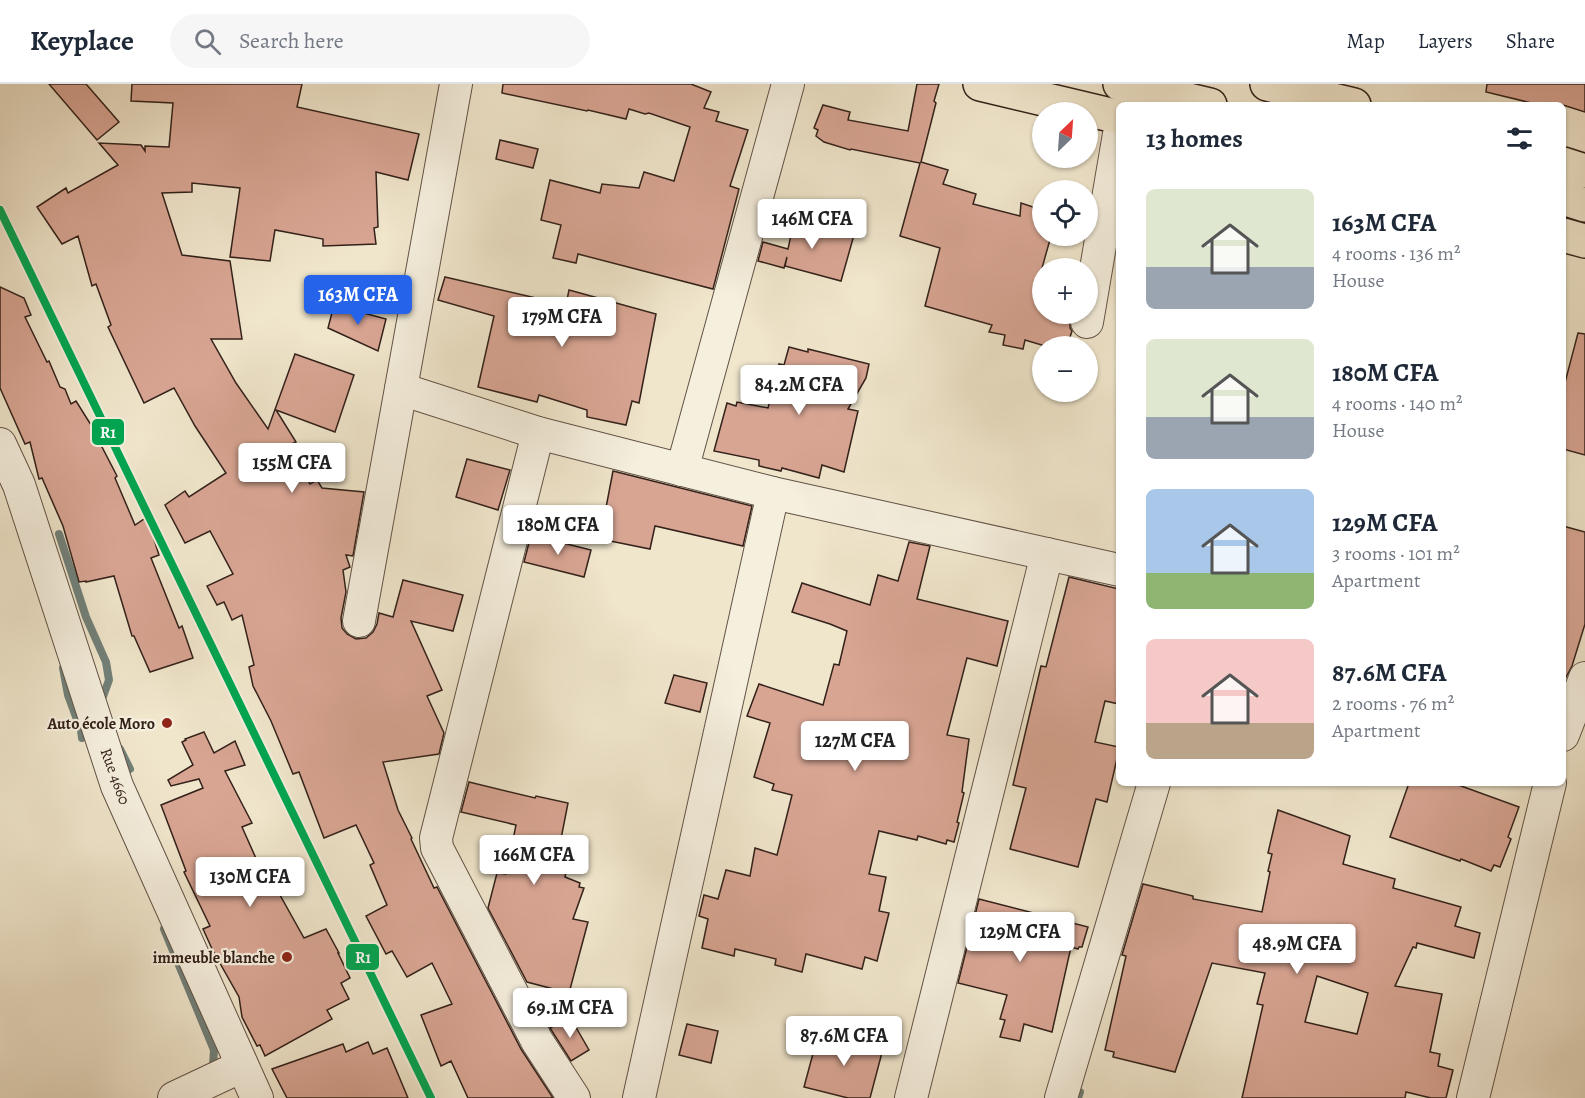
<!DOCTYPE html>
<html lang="en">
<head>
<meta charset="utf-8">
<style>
  body { margin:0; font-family:Alegreya,serif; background:#f6f6f7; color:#1f2937; height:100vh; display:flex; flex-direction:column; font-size:22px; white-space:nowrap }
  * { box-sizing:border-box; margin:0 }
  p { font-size:20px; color:#747a83 }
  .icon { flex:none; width:33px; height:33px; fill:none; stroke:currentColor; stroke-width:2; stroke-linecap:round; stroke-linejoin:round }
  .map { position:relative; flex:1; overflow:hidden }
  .sheet { position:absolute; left:1116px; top:18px; width:450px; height:684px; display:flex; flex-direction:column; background:#fff; border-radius:9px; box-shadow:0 2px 4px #0004 }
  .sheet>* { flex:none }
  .needle { width:39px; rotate:25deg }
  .fabs { position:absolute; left:1032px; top:18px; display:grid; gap:12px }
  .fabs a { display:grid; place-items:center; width:66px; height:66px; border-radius:50%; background:#fff; box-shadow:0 2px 4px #0004; font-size:30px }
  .price { position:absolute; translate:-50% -51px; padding:0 14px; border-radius:6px; background:#fff; color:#222; font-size:20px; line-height:39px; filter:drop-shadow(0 2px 3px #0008) }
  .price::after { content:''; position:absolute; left:50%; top:36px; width:18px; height:14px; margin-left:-9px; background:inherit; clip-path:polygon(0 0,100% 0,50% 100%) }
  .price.on { background:#2563eb; color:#fff }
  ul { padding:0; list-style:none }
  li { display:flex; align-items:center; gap:18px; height:150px; padding:0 30px }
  li span { display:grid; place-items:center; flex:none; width:168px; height:120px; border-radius:9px; color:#555 }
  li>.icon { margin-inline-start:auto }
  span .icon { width:72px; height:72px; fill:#fffc; stroke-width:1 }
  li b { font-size:26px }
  h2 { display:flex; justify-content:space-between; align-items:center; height:72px; padding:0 30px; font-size:26px }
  header { display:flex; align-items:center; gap:36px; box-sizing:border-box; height:84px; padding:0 30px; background:#fff; border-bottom:2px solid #e0e1e3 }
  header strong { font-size:28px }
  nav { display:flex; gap:33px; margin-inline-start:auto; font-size:21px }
  .search { width:420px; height:54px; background:#f6f6f7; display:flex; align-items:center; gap:15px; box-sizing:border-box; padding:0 21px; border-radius:33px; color:#747a83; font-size:22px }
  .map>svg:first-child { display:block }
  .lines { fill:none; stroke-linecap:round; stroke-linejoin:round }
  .stream { stroke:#718079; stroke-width:8 }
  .building { fill:#d8a593; stroke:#33211a; stroke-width:1.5; fill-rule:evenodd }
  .minor-casing { stroke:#625246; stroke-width:34 }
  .major-casing { stroke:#33211a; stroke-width:36 }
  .highway-casing { stroke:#33211a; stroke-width:36 }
  .minor { stroke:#f5efde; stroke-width:32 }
  .major { stroke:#f0e6cc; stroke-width:33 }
  .highway { stroke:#f0e6cc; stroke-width:33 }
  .rail-1-casing { stroke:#f5efde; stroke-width:12 }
  .rail-1 { stroke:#00a651; stroke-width:8 }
  .poi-dot { fill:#8f2418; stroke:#f5efde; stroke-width:2 }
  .labels { text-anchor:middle; stroke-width:4.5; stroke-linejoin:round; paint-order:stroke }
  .poi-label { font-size:16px; font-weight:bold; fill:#33211a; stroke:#f5efde; text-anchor:end }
  .street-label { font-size:16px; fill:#33211a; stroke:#f5efde }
  .line-badge { stroke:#f5efde; stroke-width:2 }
  .badge-label { font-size:16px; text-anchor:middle; font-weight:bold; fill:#fff }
</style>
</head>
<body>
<header>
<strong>Keyplace</strong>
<div class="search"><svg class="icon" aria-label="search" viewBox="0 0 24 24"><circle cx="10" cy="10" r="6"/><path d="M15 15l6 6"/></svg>Search here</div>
<nav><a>Map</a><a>Layers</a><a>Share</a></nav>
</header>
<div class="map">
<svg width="1585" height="1014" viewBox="0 0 1585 1014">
  <rect width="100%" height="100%" fill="#f0e6cc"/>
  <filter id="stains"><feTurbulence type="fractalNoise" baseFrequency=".00333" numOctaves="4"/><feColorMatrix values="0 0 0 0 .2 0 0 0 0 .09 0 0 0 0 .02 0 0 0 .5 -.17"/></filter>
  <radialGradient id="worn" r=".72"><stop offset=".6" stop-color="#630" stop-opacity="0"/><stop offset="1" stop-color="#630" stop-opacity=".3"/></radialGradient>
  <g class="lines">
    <g class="stream">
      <polyline points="59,450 86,533 106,578 109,596 101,618"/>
      <polyline points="63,584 68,611 81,646 82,654"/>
      <polyline points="120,665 130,685"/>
      <polyline points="164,845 214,966 213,981"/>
      <polyline points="1078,1014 1080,1008"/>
    </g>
  </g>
  <g class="building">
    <polygon points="49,0 86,0 119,38 97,56"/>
    <polygon points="132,0 302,0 297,23 419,50 408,96 376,88 378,143 374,144 376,160 323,162 323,155 275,146 270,177 230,173 240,104 192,99 192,108 162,109 182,171 230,177 242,255 211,255 236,299 268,345 295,270 354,291 335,348 276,326 296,358 289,361 310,400 317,396 322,404 364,408 353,472 346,471 350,483 343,486 346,508 341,534 342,544 347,550 356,555 366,554 373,548 377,540 379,529 393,533 403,496 463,511 453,547 411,537 442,606 427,612 444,649 439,670 383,678 398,726 412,754 411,755 434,804 437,803 521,965 553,1014 468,1014 451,977 441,982 421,931 452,920 432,879 407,893 392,867 386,870 366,832 387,821 370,781 374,779 356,741 324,754 299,688 293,690 271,637 253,602 249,583 254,581 242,531 232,536 224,518 217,521 207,502 233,490 210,447 185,459 165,421 185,407 189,413 226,389 195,342 174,304 144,319 108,243 111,241 96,200 92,202 78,152 62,160 37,123 66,104 68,109 118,81 99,59 141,61 145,67 145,62 169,63 173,19 131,17"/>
    <polygon points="503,0 691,0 711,8 704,24 719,28 716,37 748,46 730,102 739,105 713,205 578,170 576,179 553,174 561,141 541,136 550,96 600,109 602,100 639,104 644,88 674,97 690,43 649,29 645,30 629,25 626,35 588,26 587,27 502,9"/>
    <polygon points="917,0 939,0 934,17 936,19 921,78 948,86 943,100 976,110 973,120 1020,132 1021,119 1042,126 1042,152 1051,152 1042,184 1042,230 1070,230 1070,244 1072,247 1067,262 1045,262 1025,256 1023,265 1003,261 1005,251 989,248 992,241 925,222 940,164 900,152 920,79 851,65 850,66 824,58 816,52 818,46 814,44 823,21 850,28 848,36 908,47"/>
    <polygon points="1487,0 1585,0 1585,28 1563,21 1563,23 1563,21 1540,21 1486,8"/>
    <polygon points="500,56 538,65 533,84 496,75"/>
    <polygon points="797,132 823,139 822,142 854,151 841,197 785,182 787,173 784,184 758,177 763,158 788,165 794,137 796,137"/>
    <polygon points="445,193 566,221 569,206 656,230 639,319 632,317 626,341 587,333 587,326 539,311 537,318 478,303 494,232 438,216"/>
    <polygon points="0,203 24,214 31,231 25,233 47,278 49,277 60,303 65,305 71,320 76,317 103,360 101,361 117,392 115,394 135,441 147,433 159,471 151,474 179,544 182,542 193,574 150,588 134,552 132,552 114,492 86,498 86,497 79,498 63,442 42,394 39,395 30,358 25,360 0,304"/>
    <polygon points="334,221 386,235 378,267 328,244"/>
    <polygon points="1578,249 1585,250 1585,371 1563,365 1563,306"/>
    <polygon points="789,263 808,268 808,265 869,280 866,294 848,325 858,327 844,388 822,381 819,394 782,384 781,387 759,382 759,376 714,367 727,319 736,322 737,318 768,324 779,280 784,281"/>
    <polygon points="467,375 510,386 498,426 456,413"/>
    <polygon points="613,387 752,422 743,462 655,442 650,465 600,455"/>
    <polygon points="1563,442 1585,448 1585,540 1572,582 1565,595 1563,595"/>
    <polygon points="531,451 591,466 584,493 524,478"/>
    <polygon points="909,458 930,462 917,515 1008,537 997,582 967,574 947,651 969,655 962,708 964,709 957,738 959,739 954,758 947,756 946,760 918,752 917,756 879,747 869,790 886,793 879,827 889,829 877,877 865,873 862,885 806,870 802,888 775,881 776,875 735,865 734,872 702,864 708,835 699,832 704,811 718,815 726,786 750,792 755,764 777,771 792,711 772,706 774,700 754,693 770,639 747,632 759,600 823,621 834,580 839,581 847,547 830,540 792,528 802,499 870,521 878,491 898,497"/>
    <polygon points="1069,493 1119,505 1119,620 1105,617 1095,658 1119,663 1119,666 1107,718 1096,715 1078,783 1010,765 1026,704 1013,701 1041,582 1046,583"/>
    <polygon points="674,591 707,599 700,628 665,619"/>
    <polygon points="204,648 214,669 235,657 245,681 225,687 252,739 242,743 263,790 275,783 287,807 280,811 304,854 326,845 339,869 338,869 350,894 341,899 349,915 327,926 332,935 265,972 260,961 257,962 242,933 239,913 213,867 203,845 210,842 184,788 186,787 161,721 203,704 199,695 171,702 168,696 193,681 182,658 186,656 185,655"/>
    <polygon points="469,698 535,714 536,712 568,719 559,765 570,769 565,793 580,799 579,803 584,804 573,835 588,838 569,909 527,898 488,824 497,789 506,790 516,741 461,728"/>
    <polygon points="1409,699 1453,699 1519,723 1508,753 1511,755 1500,783 1494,781 1491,787 1461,775 1460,777 1390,753"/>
    <path d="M1278,726L1350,752L1343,780L1395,795L1393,804L1461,823L1455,842L1480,849L1474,874L1417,859L1416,864L1413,863L1395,902L1442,910L1430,968L1440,970L1438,982L1453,986L1446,1014H1431L1406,1008L1405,1014H1242L1263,921L1257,920L1265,889L1212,879L1175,988L1113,973L1114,968L1105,966L1126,872L1122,871L1143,800L1193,812V815L1262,828L1270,788L1268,787L1272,770L1268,769ZM1317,892L1368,909L1357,950L1305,938Z"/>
    <polygon points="979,815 1088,843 1082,863 1079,863 1078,865 1071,863 1052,948 1024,940 1020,957 1000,953 1005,936 1000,935 1007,911 958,899"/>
    <polygon points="570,933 589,966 571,977 550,944"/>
    <polygon points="687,940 718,947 711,979 679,971"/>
    <polygon points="818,951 844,957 845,952 884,961 870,1014 848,1014 804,1003"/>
    <polygon points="368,958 373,970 387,964 408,1014 287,1014 272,985 343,960 346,968"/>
  </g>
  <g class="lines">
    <defs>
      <g id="minor">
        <polyline points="1087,238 1119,50"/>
        <polyline points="401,305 538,349 773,409 1119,486"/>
        <polyline points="538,349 436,754 437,764 537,957 574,1014"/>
        <polyline points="0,360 19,401 117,702 257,1014"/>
        <polyline points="682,386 788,0"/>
        <polyline points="359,537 456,0"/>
        <polyline points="1563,651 1585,594"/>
        <polyline points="174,1014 242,982"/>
        <polyline points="639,1014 773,409"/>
        <polyline points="911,1014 1047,470"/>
        <polyline points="1061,1014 1154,699"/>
        <polyline points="1473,1014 1550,699"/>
      </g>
      <g id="major">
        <polyline points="980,0 1119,33"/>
        <polyline points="1267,0 1354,21"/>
        <polyline points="1563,80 1585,87"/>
        <polyline points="1563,151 1585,157"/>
      </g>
      <g id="highway">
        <polyline points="1120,0 1210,21"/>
        <polyline points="1563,114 1585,121"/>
      </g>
    </defs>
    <use href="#minor" class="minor-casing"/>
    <use href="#major" class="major-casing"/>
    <use href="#highway" class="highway-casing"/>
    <use href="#minor" class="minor"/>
    <use href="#major" class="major"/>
    <use href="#highway" class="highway"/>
    <defs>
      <polyline id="rail-1" points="0,126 431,1014"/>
    </defs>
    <use href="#rail-1" class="rail-1-casing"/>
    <use href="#rail-1" class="rail-1"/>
  </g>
  <g class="poi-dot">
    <circle cx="167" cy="639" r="6"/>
    <circle cx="287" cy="873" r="6"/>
  </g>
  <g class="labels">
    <g class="poi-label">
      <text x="155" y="645">Auto école Moro</text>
      <text x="275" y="879">immeuble blanche</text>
    </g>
    <g class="street-label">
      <text transform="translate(116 692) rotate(70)" y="6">Rue 4660</text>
    </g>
  </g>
  <g class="line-badge">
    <rect x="91" y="334" width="34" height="28" rx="6" fill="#00a651"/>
    <rect x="345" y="859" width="35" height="28" rx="6" fill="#00a651"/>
  </g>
  <g class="badge-label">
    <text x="108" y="354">R1</text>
    <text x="363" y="879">R1</text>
  </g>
  <rect width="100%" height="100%" filter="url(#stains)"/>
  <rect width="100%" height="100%" fill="url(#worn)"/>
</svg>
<div class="fabs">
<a><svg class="needle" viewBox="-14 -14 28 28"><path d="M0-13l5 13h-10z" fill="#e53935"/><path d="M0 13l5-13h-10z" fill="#747a83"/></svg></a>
<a><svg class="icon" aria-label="locate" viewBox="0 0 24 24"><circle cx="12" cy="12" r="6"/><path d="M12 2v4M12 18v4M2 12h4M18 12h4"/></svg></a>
<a>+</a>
<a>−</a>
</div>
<b class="price" style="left:812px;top:166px">146M CFA</b>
<b class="price on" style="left:358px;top:242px">163M CFA</b>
<b class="price" style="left:562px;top:264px">179M CFA</b>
<b class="price" style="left:799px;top:332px">84.2M CFA</b>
<b class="price" style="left:292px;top:410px">155M CFA</b>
<b class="price" style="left:558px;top:472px">180M CFA</b>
<b class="price" style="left:855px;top:688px">127M CFA</b>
<b class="price" style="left:534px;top:802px">166M CFA</b>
<b class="price" style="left:250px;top:824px">130M CFA</b>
<b class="price" style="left:1020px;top:879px">129M CFA</b>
<b class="price" style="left:1297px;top:891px">48.9M CFA</b>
<b class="price" style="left:570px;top:955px">69.1M CFA</b>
<b class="price" style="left:844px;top:983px">87.6M CFA</b>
<section class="sheet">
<h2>13 homes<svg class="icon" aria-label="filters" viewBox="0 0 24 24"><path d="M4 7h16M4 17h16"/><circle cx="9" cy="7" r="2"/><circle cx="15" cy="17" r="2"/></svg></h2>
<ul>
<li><span style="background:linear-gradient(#dfe7d0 65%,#9aa5b1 0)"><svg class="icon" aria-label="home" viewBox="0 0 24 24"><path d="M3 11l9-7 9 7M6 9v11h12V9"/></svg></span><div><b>163M CFA</b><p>4 rooms · 136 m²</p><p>House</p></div></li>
<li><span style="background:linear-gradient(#dfe7d0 65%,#9aa5b1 0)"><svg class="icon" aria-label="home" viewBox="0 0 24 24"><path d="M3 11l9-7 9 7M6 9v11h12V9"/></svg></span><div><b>180M CFA</b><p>4 rooms · 140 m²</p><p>House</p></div></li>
<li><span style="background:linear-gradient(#a9c7e8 70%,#8fb573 0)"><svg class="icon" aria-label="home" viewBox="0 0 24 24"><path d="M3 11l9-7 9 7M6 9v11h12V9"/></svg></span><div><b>129M CFA</b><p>3 rooms · 101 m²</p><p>Apartment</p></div></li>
<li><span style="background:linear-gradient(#f6c9c9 70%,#b9a48a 0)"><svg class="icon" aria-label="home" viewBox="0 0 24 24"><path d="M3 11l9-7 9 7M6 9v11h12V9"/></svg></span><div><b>87.6M CFA</b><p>2 rooms · 76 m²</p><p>Apartment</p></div></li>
</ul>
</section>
</div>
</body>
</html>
